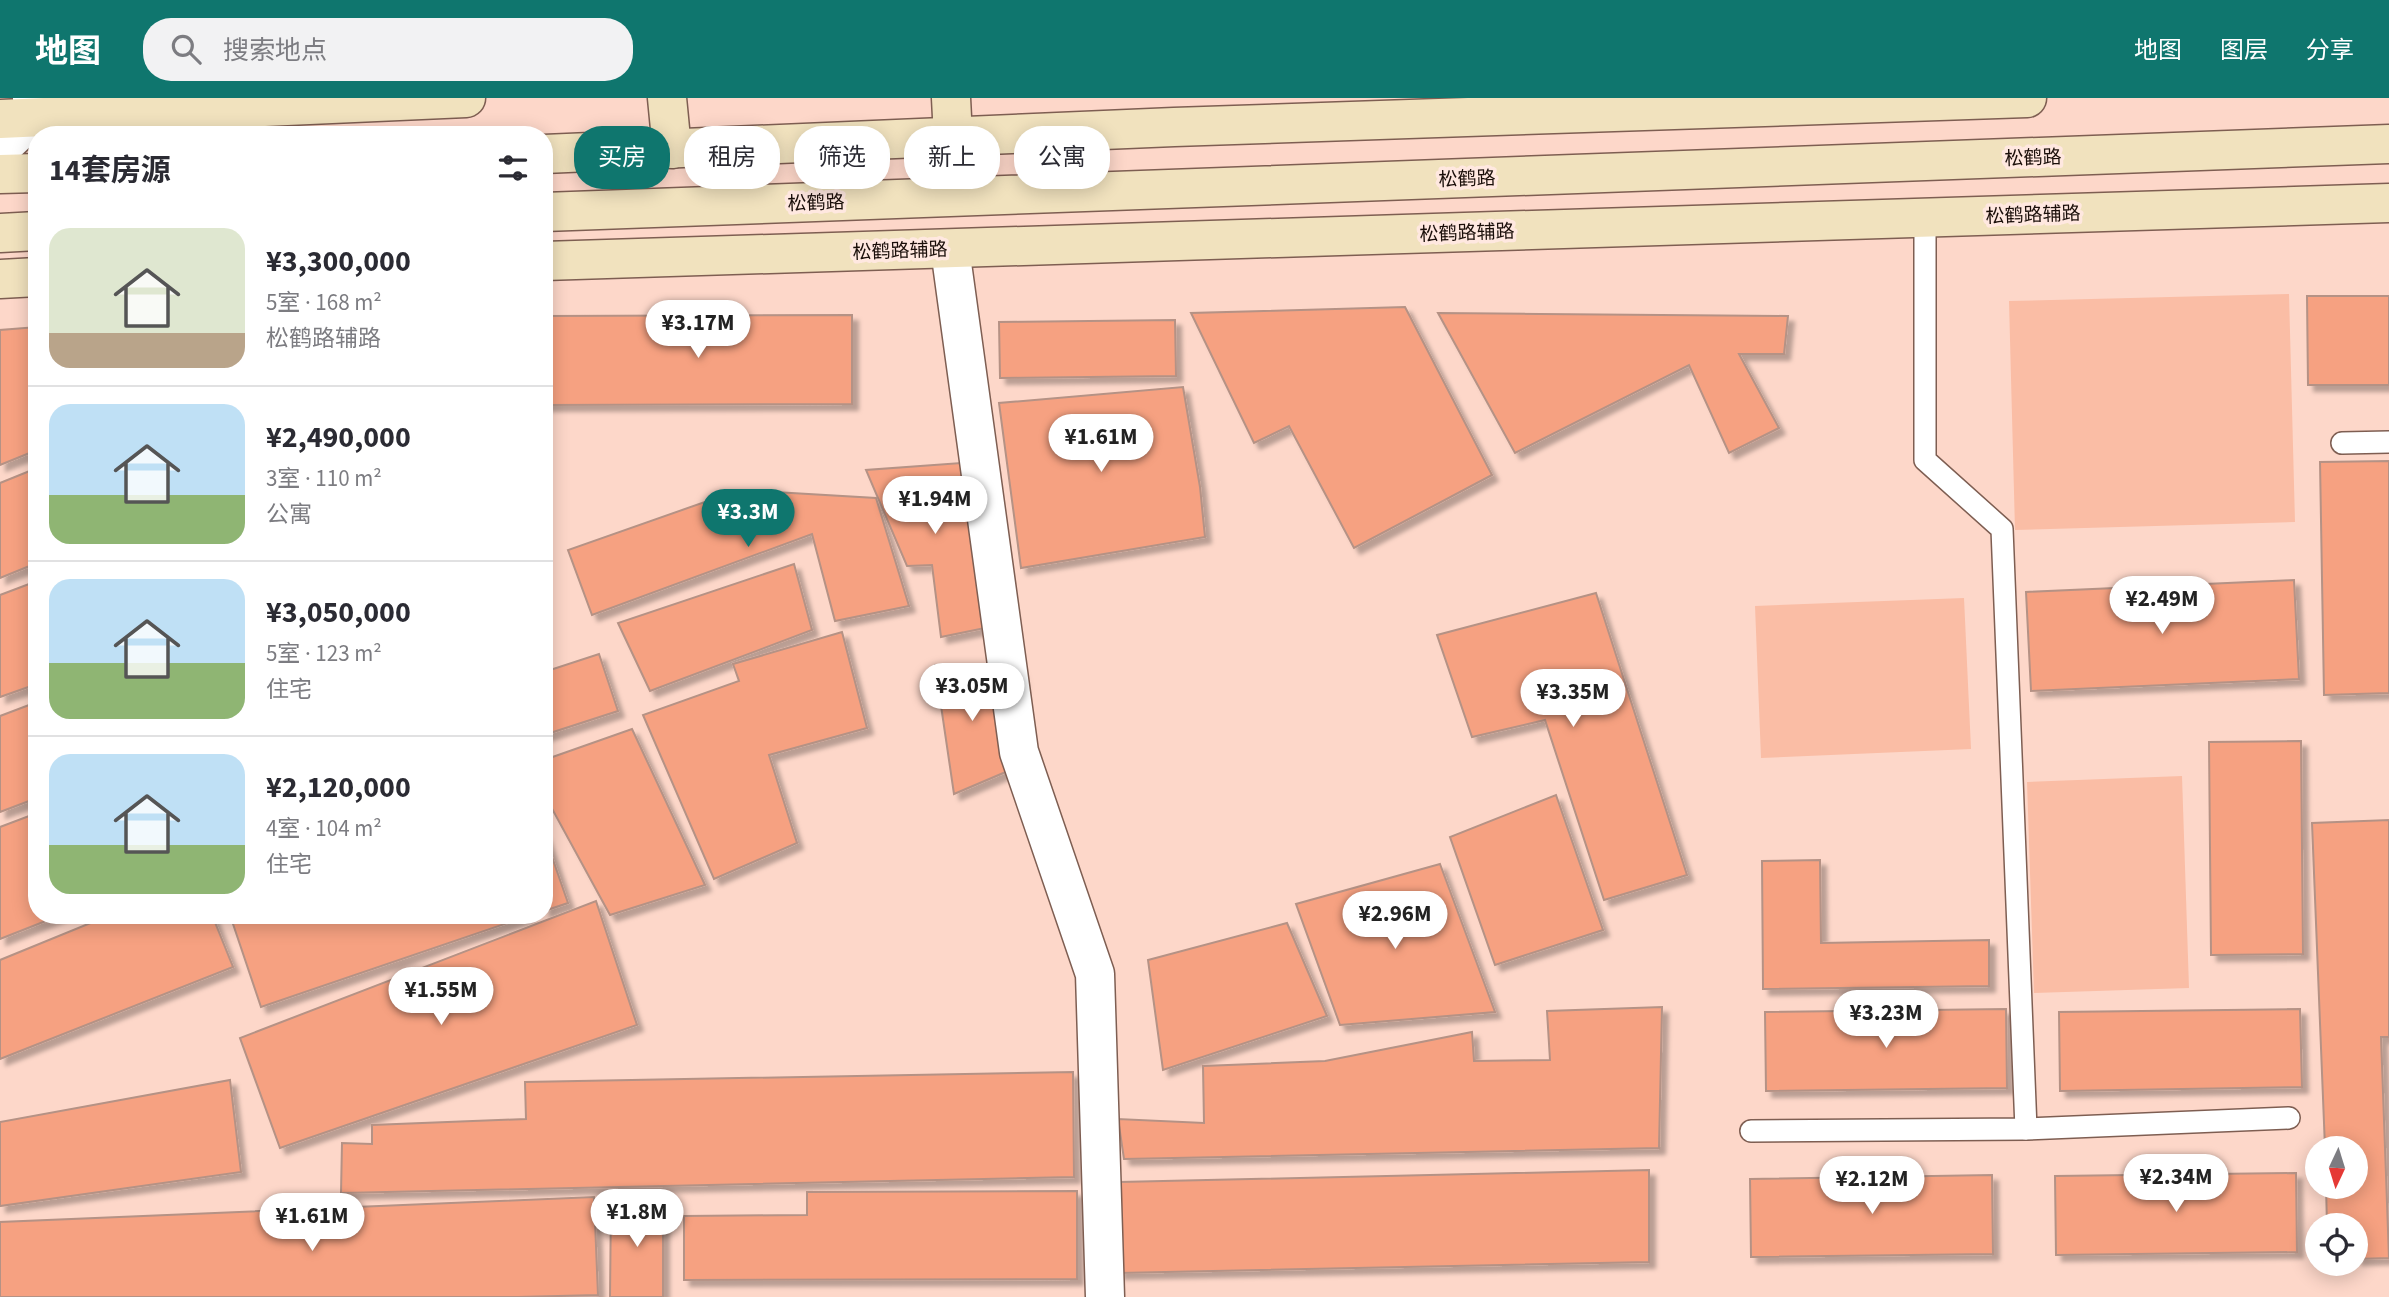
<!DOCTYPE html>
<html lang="zh">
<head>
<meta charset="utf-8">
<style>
  body { margin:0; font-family:"Source Sans 3","Noto Sans SC",sans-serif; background:#f2f2f3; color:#2b2b33; height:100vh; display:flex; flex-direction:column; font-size:26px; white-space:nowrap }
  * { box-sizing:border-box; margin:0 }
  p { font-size:23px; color:#7c7c81 }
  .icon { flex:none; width:38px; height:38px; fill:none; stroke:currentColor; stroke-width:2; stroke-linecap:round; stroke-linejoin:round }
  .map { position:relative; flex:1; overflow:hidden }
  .drawer { position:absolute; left:28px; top:28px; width:525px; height:798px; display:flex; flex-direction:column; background:#fff; border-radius:28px; box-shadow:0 4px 18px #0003 }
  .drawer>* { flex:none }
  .top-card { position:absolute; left:574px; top:28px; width:665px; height:63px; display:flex; gap:14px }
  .needle { width:46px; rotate:184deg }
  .buttons { position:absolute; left:2305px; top:1038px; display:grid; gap:14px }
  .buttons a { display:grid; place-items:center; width:63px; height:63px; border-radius:50%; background:#fff; box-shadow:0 4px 18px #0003; font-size:35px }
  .price { position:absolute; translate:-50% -60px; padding:0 16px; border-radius:24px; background:#fff; color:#222; font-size:23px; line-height:46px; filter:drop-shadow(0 2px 4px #0008) }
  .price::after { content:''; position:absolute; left:50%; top:42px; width:21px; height:16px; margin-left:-10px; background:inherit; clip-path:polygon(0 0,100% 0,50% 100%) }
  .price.selected { background:#0f766e; color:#fff }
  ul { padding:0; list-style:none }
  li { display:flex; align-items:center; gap:21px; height:175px; padding:0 21px }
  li+li { border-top:2px solid #e1e1e2 }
  li span { display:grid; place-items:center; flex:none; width:196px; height:140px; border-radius:21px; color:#555 }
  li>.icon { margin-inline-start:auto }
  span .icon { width:84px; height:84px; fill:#fffc; stroke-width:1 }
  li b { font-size:30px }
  h2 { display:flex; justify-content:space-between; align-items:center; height:84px; padding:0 21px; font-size:30px }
  .pill { padding:0 24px; border-radius:28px; background:#fff; box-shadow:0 4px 18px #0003; font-size:24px; line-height:63px }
  .pill.selected { background:#0f766e; color:#fff }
  header { display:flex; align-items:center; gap:42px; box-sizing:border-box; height:98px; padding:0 35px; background:#0f766e; color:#fff }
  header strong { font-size:33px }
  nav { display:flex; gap:38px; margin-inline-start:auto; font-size:24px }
  .search { width:490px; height:63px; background:#f2f2f3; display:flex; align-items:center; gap:18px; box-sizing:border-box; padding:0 24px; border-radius:28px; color:#7c7c81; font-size:26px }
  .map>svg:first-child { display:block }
  .green { fill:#fabda5 }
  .building { fill:#f6a181; stroke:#b59285; stroke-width:2; filter:url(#shadow) }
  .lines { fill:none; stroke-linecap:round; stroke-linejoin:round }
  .lane-casing { stroke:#7e5e52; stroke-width:24 }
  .street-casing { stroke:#7e5e52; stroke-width:41 }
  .secondary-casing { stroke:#7e5e52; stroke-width:41 }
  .lane { stroke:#fff; stroke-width:21 }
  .street { stroke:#fff; stroke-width:38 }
  .secondary { stroke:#f1e2be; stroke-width:38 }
  .labels { text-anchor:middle; stroke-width:7; stroke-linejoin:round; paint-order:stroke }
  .street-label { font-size:19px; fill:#1a0e09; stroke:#ffe8e0 }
</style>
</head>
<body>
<header>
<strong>地图</strong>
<div class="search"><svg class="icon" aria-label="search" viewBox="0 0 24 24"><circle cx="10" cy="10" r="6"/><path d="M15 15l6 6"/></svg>搜索地点</div>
<nav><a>地图</a><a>图层</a><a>分享</a></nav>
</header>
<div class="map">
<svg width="2389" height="1199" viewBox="0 0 2389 1199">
  <defs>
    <filter id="shadow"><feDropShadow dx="6" dy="6" stdDeviation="2" flood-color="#0004"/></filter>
  </defs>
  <rect width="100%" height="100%" fill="#fdd7c9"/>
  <g class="green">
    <polygon points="2289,196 2295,424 2015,432 2009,203"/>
    <polygon points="1964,500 1971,651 1761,660 1755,508"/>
    <polygon points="2182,678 2189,890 2034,895 2027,684"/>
  </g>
  <g class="building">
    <polygon points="2307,198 2389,198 2389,287 2308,287"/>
    <polygon points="1405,209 1492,377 1354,450 1289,328 1254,345 1191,215"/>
    <polygon points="1438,215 1788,218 1784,256 1739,256 1779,330 1729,355 1689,267 1515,355"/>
    <polygon points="852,217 852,306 544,307 544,218"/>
    <polygon points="1175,222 1176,278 1000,280 999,224"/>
    <polygon points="37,229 37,352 0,367 0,232"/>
    <polygon points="1183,289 1200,389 1205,439 1021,470 999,305"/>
    <polygon points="2389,363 2389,595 2324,597 2320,364"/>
    <polygon points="961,365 985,530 941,539 932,467 907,468 866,372"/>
    <polygon points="37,370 37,465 0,480 0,385"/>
    <polygon points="739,392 876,400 909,508 835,523 812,436 592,517 568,452"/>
    <polygon points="794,466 812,532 650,593 618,525"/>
    <polygon points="2294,482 2299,581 2031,593 2026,494"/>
    <polygon points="37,483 37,586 0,599 0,497"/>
    <polygon points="1596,495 1687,777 1604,802 1545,622 1472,639 1437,537"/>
    <polygon points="842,534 867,630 769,657 797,745 714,781 643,617 739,583 733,566"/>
    <polygon points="599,556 618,613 544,637 544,574"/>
    <polygon points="996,566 1008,673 954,696 935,567"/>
    <polygon points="37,604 37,700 0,714 0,618"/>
    <polygon points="632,631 705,787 610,817 544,696 544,662"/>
    <polygon points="2301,643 2303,856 2211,857 2209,644"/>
    <polygon points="1556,697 1603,832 1495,867 1450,739"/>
    <polygon points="37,715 37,817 61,817 0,841 0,729"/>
    <polygon points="2389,722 2389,939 2381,939 2389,1160 2356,1161 2356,1127 2327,1127 2326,1088 2356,1088 2356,1050 2325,1050 2312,725"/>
    <polygon points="544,736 568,805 544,813"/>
    <polygon points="1820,762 1821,845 1989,842 1989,888 1763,891 1762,763"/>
    <polygon points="1440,766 1495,914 1340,927 1296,806"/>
    <polygon points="596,803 637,927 280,1050 240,940"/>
    <polygon points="110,817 212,817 233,869 0,961 0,862"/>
    <polygon points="230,817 531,817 261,909"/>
    <polygon points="1287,825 1327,918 1163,972 1148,862"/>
    <polygon points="1662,909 1659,1050 1124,1061 1118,1021 1204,1025 1203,968 1325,963 1472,934 1474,963 1550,962 1547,913"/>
    <polygon points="2006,911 2007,990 1766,993 1765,914"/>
    <polygon points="2300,911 2302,989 2060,993 2059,914"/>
    <polygon points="1073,974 1074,1079 341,1095 342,1045 372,1046 372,1027 526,1021 525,984"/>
    <polygon points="230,982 241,1074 0,1108 0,1024"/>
    <polygon points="1649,1072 1649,1164 1118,1175 1120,1084"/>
    <polygon points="2296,1075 2297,1154 2056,1157 2055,1078"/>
    <polygon points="1992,1077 1993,1156 1751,1159 1750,1081"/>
    <polygon points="1077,1093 1077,1181 684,1182 684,1118 807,1117 807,1094"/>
    <polygon points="594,1099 598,1197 518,1199 0,1199 0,1124"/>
    <polygon points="611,1102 663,1103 663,1199 610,1199"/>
  </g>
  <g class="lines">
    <defs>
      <g id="lane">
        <polyline points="1925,120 1925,362 2002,431 2026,1031"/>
        <polyline points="2342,345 2389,344"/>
        <polyline points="1751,1033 2026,1031 2289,1020"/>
      </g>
      <g id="street">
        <polyline points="0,51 33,20 32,0"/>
        <polyline points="950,151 1019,654 1095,876 1105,1199"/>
      </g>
      <g id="secondary">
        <polyline points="667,0 672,51"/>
        <polyline points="951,0 953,39"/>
        <polyline points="0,21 466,0"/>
        <polyline points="544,56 1174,29 2027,0"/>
        <polyline points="0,76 37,75"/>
        <polyline points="544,114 2389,46"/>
        <polyline points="0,135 37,133"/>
        <polyline points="544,163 2389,105"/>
        <polyline points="0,181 37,179"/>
      </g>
    </defs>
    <use href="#lane" class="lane-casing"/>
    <use href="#street" class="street-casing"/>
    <use href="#secondary" class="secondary-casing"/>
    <use href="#lane" class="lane"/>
    <use href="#street" class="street"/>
    <use href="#secondary" class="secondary"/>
  </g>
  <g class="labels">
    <g class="street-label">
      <text transform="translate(2033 59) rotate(-2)" y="7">松鹤路</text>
      <text transform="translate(1467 80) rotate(-2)" y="7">松鹤路</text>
      <text transform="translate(816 104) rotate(-2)" y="7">松鹤路</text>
      <text transform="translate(2033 116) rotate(-2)" y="7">松鹤路辅路</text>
      <text transform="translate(1467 134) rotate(-2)" y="7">松鹤路辅路</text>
      <text transform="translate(900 152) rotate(-2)" y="7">松鹤路辅路</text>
    </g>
  </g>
</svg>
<div class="buttons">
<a><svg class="needle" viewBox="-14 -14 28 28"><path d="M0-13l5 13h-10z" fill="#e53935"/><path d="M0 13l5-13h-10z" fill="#7c7c81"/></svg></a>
<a><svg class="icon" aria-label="locate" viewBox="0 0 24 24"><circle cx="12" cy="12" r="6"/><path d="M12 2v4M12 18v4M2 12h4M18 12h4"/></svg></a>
</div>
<b class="price" style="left:698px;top:262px">¥3.17M</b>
<b class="price" style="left:1101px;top:376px">¥1.61M</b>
<b class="price" style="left:935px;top:438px">¥1.94M</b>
<b class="price selected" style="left:748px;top:451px">¥3.3M</b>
<b class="price" style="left:2162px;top:538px">¥2.49M</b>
<b class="price" style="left:972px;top:625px">¥3.05M</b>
<b class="price" style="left:1573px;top:631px">¥3.35M</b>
<b class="price" style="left:1395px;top:853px">¥2.96M</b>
<b class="price" style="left:441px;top:929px">¥1.55M</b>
<b class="price" style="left:1886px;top:952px">¥3.23M</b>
<b class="price" style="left:2176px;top:1116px">¥2.34M</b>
<b class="price" style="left:1872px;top:1118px">¥2.12M</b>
<b class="price" style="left:637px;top:1151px">¥1.8M</b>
<b class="price" style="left:312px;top:1155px">¥1.61M</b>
<div class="top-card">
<a class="pill selected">买房</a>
<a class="pill">租房</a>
<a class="pill">筛选</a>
<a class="pill">新上</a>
<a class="pill">公寓</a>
</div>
<section class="drawer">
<h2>14套房源<svg class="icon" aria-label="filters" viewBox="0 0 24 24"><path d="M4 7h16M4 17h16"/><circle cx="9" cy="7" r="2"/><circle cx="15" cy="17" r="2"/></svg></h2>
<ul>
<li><span style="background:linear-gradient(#dfe7d0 75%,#b9a48a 0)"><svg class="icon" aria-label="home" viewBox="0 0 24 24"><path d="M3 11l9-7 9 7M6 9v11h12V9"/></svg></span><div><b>¥3,300,000</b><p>5室 · 168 m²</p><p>松鹤路辅路</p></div></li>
<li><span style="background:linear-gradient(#bfe0f5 65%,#8fb573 0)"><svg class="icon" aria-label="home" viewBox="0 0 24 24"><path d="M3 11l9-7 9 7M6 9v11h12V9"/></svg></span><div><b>¥2,490,000</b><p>3室 · 110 m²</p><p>公寓</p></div></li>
<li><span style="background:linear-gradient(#bfe0f5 60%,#8fb573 0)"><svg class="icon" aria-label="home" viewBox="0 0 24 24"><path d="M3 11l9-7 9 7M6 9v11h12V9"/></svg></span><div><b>¥3,050,000</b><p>5室 · 123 m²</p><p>住宅</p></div></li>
<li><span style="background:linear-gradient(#bfe0f5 65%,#8fb573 0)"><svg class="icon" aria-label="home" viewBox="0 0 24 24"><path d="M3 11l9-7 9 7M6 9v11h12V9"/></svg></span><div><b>¥2,120,000</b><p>4室 · 104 m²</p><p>住宅</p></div></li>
</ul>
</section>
</div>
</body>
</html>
